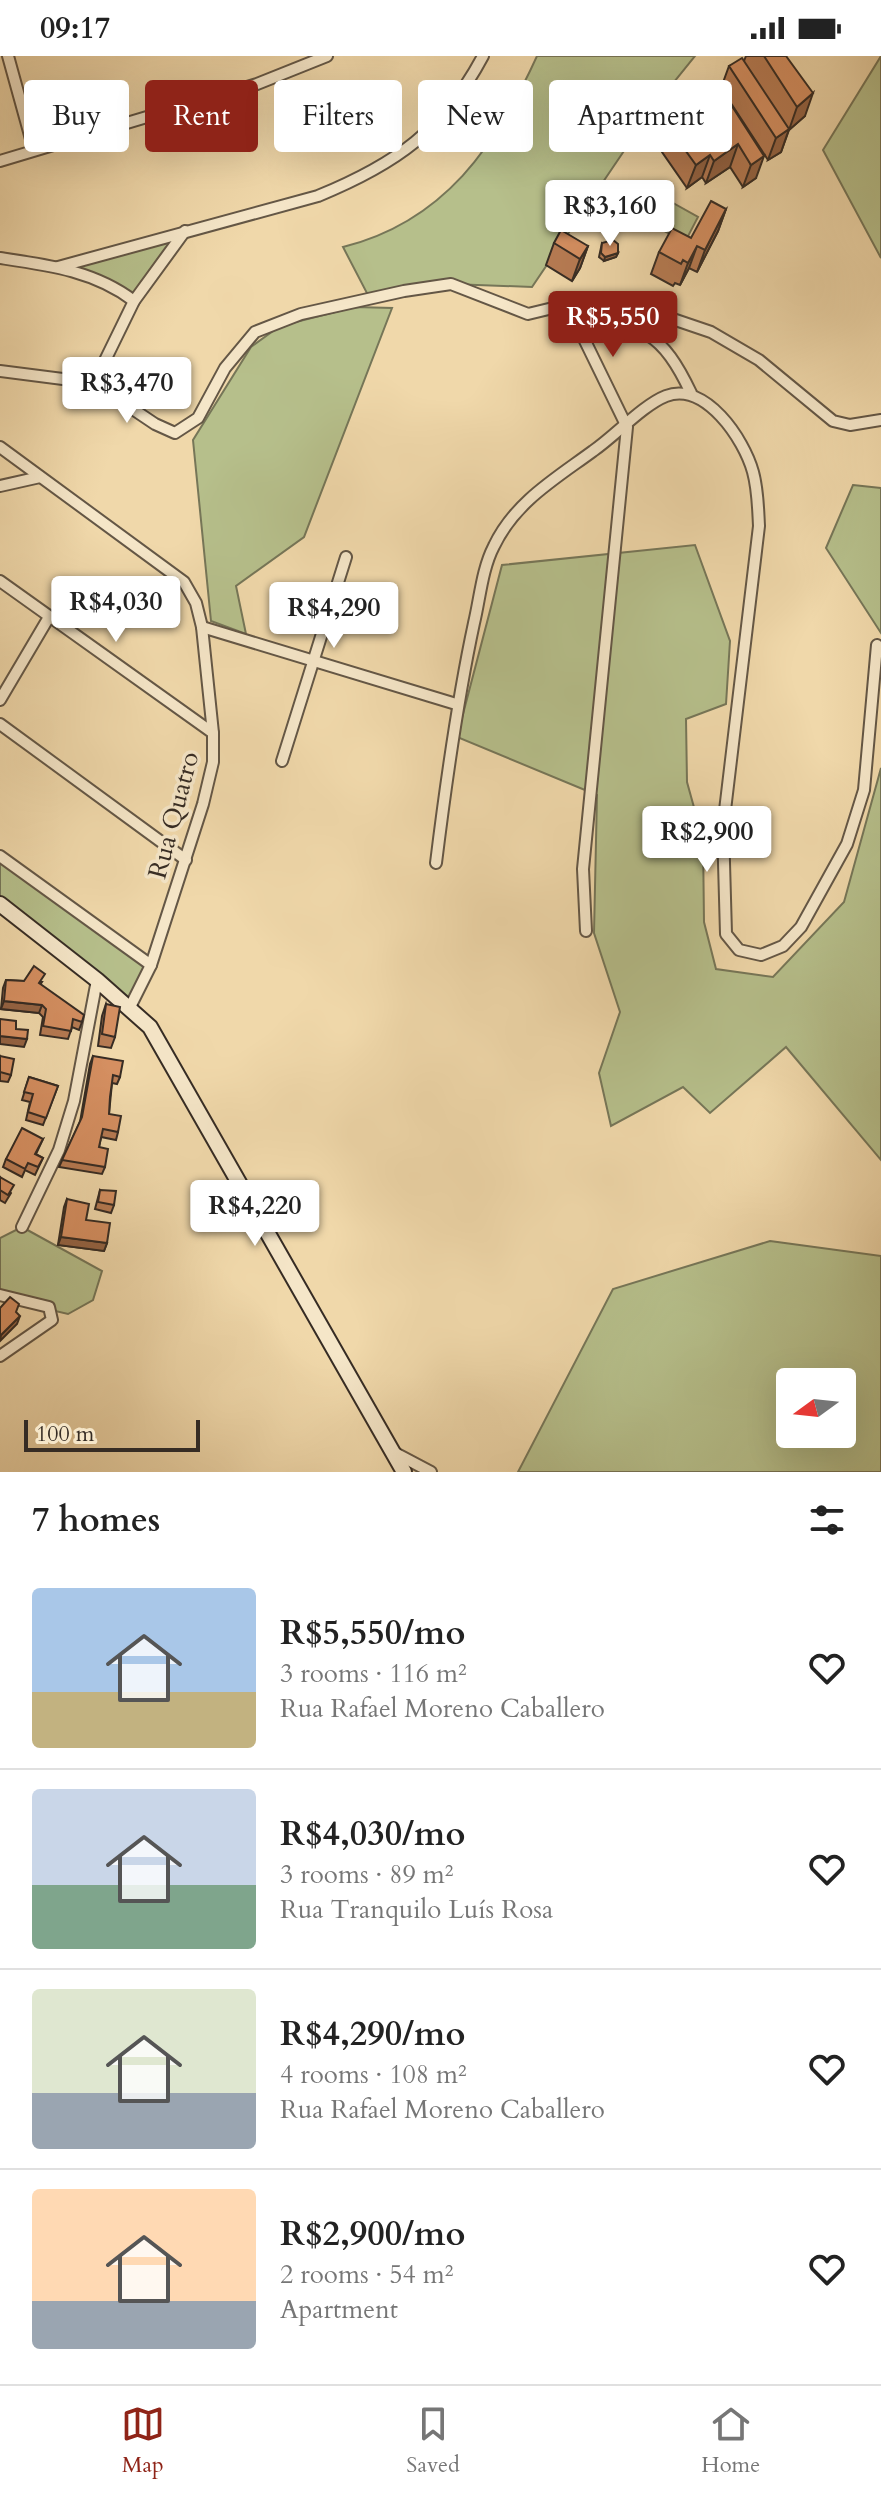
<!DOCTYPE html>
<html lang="en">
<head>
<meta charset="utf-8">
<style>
  body { margin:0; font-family:Cardo,serif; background:#f2f2f2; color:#222; height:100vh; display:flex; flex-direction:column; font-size:30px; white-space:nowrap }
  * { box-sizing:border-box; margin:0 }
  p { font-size:26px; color:#767676 }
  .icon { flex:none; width:44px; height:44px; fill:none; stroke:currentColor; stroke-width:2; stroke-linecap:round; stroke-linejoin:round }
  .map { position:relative; height:1416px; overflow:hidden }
  .side { display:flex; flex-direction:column; background:#fff; flex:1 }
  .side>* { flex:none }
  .guide { position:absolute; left:24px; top:24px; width:834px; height:72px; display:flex; gap:16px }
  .needle { width:52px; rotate:255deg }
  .fabs { position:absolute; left:776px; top:1312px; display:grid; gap:16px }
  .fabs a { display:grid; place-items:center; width:80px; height:80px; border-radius:8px; background:#fff; box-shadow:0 8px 32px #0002; font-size:40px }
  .scale { position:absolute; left:24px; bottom:20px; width:176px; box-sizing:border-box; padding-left:8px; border:4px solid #362c24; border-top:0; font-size:22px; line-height:28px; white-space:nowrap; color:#362c24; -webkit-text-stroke:6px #f5e6c8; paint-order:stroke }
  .price { position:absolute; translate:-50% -68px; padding:0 18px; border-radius:8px; background:#fff; color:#222; font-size:26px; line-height:52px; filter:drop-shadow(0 2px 4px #0008) }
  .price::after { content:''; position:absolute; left:50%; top:48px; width:24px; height:18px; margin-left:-12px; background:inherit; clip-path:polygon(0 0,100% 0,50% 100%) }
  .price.selected { background:#8f2418; color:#fff }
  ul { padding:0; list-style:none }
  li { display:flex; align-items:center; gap:24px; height:200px; padding:0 32px }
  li+li { border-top:2px solid #e0e0e0 }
  li span { display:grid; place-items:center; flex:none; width:224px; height:160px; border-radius:8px; color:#555 }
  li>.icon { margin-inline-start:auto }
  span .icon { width:96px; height:96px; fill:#fffc; stroke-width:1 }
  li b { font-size:34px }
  h2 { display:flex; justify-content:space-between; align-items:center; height:96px; padding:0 32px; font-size:34px }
  .chip { padding:0 28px; border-radius:8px; background:#fff; box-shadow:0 8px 32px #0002; font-size:28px; line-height:72px }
  .chip.selected { background:#8f2418; color:#fff }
  .status { display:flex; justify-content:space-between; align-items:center; height:56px; padding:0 40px; background:#fff; direction:ltr }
  .status svg { height:22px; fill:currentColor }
  .dock { display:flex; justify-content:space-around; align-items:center; height:112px; border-top:2px solid #e0e0e0; background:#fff; font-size:22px; color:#767676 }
  .dock a { display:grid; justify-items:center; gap:4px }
  .dock .selected { color:#8f2418 }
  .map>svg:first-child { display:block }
  .green { fill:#b6bf8b; stroke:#767658; stroke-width:2; fill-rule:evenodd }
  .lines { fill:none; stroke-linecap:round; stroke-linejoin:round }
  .minor-casing { stroke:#645746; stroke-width:14 }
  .secondary-casing { stroke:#362c24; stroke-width:18 }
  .minor { stroke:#f5e6c8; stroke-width:10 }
  .secondary { stroke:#f5e6c8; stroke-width:14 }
  .wall { fill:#b77b53; stroke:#362c24; stroke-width:2 }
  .shaded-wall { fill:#956444; stroke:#362c24; stroke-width:2 }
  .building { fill:#d58f61; stroke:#362c24; stroke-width:2 }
  .labels { text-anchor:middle; stroke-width:7; stroke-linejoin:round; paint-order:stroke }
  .street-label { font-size:26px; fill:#362c24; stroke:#f5e6c8 }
</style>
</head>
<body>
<div class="status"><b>09:17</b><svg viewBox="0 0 49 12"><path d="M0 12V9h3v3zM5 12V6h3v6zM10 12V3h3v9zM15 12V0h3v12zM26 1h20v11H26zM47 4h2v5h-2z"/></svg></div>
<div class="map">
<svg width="881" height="1416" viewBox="0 0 881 1416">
  <rect width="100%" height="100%" fill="#f0d8aa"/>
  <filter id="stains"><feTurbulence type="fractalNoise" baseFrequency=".0025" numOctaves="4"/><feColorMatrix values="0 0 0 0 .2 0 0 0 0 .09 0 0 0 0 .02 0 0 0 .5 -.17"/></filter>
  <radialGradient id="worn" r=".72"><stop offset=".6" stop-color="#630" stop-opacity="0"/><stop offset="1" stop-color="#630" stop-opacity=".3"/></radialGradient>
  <g class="green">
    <path d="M537,0H695L653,52L532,231L451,228L370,243L343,191C444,166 496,90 537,0Z"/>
    <polygon points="881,0 881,202 823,94"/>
    <polygon points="648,133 698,161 685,186 634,159"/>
    <polygon points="185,175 134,245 58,211"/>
    <polygon points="355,251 392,252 304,481 236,530 246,578 211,565 193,384 251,291 280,270"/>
    <polygon points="853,429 881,432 881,577 826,492"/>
    <polygon points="695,489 730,585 726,648 686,663 687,726 703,784 704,866 716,913 773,921 844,846 881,712 881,1104 786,991 710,1057 683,1031 611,1070 599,1017 620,956 594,877 597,739 457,681 502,509"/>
    <polygon points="0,803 147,912 130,948 0,846"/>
    <polygon points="22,1171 102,1215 93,1244 68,1258 0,1242 0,1182"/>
    <path d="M770,1185L881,1200V1416H518L613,1233ZM790,1326H842V1378H790Z"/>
  </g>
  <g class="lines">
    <defs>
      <g id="minor">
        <polyline points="8,0 34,94"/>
        <polyline points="0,105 257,28 327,0"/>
        <path d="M0,202C48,209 95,215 134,245"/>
        <path d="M58,211L318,140C396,108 443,75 483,0"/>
        <polyline points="568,250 627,371 583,813 586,875"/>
        <path d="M575,265C642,265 663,278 691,337"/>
        <polyline points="0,315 94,327 155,368 175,377 198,362 225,312 255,276 301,258 404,235 451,228 528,258 586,244 658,258 711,276 759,304 833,365 850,369 881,364"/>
        <polyline points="94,327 134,245 185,175"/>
        <polyline points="0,391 184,526 196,547 202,571 213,677 213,706 203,748 151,909 130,951"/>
        <polyline points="0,430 40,421"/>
        <polyline points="0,525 213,677"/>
        <polyline points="202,571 456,648"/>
        <polyline points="0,644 49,561"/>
        <polyline points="0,668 186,804"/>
        <polyline points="282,705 346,501"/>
        <polyline points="0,800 151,909"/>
        <path d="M436,807C446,726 457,646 474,567C480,542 482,513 494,490C515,446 555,423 593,395C615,380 643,349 666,340C705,325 744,383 753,416C758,434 758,452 759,470L723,771L726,878L739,894L761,899L783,890L801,871L847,788L864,734L877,589"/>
        <polyline points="22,1171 59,1094 74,1045 97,924"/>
        <polyline points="0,1239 49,1251 52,1264 0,1300"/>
        <polyline points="395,1397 431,1416"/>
      </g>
      <polyline id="secondary" points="0,848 97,924 150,971 404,1416"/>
    </defs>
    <use href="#minor" class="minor-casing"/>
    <use href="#secondary" class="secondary-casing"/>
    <use href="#minor" class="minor"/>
    <use href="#secondary" class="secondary"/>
  </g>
  <g class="wall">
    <polygon points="746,0 786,0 805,60 789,74 781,96 768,104 721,32 729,10 744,5"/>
    <polygon points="719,30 756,122 743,131 730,111 706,127 702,121 687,132 662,96 670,73 675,70 680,57"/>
    <polygon points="726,153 718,175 697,216 689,212 680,229 675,227 673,230 651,218 659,196 691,182"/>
    <polygon points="554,187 588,190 580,212 572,225 546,209"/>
    <polygon points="602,187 618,197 616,201 604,205 599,201"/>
    <polygon points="6,924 42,926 40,929 82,966 79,974 72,971 68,983 40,979 43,961 39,957 1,953 3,932"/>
    <polygon points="106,948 115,981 111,992 98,990 102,960"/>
    <polygon points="0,1000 11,1019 8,1026 0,1025"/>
    <polygon points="93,1000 120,1021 117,1028 112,1027 109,1058 118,1076 116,1084 101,1081 99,1091 105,1111 102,1118 59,1111 80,1066 90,1008"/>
    <polygon points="29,1021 58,1030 43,1069 26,1064 30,1046 22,1044"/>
    <polygon points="43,1083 36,1098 43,1102 35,1119 25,1114 22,1121 3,1111 6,1103"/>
    <polygon points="0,1121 11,1137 5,1147 0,1144"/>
    <polygon points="100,1134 114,1149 111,1157 95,1153"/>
    <polygon points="67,1143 107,1187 104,1195 58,1189 64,1151"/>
  </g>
  <g class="shaded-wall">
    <polygon points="813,37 805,60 789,74 797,51"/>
    <polygon points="789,73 781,96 768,104 776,82"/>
    <polygon points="738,88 730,111 706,127 714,105"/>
    <polygon points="710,99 702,121 687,132 696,109"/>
    <polygon points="764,100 756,122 743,131 751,109"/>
    <polygon points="726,153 718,175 697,216 705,194"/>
    <polygon points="588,190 580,212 572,225 580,203"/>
    <polygon points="697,190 689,212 680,229 688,207"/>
    <polygon points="618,197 616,201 604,205 605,201"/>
    <polygon points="4,945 42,949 39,957 1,953"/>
    <polygon points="0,980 27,983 24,991 0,988"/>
    <polygon points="61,1181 107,1187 104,1195 58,1189"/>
    <polygon points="20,1260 17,1268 0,1285 1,1279"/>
  </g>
  <g class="building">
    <polygon points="764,0 786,0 813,37 797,51"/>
    <polygon points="742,2 789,73 776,82 729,10"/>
    <polygon points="719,30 764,100 751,109 738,88 714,105 710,99 696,109 670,73 684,63 680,57"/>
    <polygon points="711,145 726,153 705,194 697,190 688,207 683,204 681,208 659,196 672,172 691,182"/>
    <polygon points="561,174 588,190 580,203 554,187"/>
    <polygon points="613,184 618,188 618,197 605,201 601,197 602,187"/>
    <polygon points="34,910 45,918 39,927 84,959 82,966 73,963 71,975 43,970 46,953 42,949 4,945 6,924 24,925"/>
    <polygon points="106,948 120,951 115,981 102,978"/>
    <polygon points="0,963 16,965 16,973 28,974 27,983 0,980"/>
    <polygon points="0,1000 14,1003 11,1019 0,1016"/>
    <polygon points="93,1000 123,1005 120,1021 113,1019 110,1041 109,1058 121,1060 118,1076 103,1073 99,1091 108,1093 105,1111 62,1104 82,1061"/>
    <polygon points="29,1021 58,1030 46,1062 28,1056 33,1038 24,1036"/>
    <polygon points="22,1072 43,1083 35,1098 43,1102 38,1111 28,1107 25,1113 6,1103"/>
    <polygon points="0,1121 14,1129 8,1139 0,1134"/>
    <polygon points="100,1134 116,1135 114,1149 98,1146"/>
    <polygon points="67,1143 89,1148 86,1164 110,1167 107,1187 61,1181"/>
    <polygon points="10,1241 19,1248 16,1256 20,1260 1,1279 0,1278 0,1252"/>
  </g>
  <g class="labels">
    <g class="street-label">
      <text transform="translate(173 759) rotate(-75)" y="9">Rua Quatro</text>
    </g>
  </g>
  <rect width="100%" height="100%" filter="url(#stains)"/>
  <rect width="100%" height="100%" fill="url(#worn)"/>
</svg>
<div class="fabs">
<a><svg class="needle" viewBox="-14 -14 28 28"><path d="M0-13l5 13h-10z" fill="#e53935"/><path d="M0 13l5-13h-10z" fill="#767676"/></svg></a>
</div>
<div class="scale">100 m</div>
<b class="price" style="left:610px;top:192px">R$3,160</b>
<b class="price selected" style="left:613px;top:303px">R$5,550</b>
<b class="price" style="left:127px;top:369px">R$3,470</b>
<b class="price" style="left:116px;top:588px">R$4,030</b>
<b class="price" style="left:334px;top:594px">R$4,290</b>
<b class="price" style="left:707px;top:818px">R$2,900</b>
<b class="price" style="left:255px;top:1192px">R$4,220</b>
<div class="guide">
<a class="chip">Buy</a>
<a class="chip selected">Rent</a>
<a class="chip">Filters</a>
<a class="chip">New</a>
<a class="chip">Apartment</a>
</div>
</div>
<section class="side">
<h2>7 homes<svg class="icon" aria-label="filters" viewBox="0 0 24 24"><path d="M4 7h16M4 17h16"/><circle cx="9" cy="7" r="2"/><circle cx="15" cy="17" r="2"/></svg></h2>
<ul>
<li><span style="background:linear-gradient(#a9c7e8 65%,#c2b280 0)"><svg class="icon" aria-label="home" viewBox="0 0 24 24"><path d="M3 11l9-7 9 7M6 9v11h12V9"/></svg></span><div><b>R$5,550/mo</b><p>3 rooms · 116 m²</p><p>Rua Rafael Moreno Caballero</p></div><svg class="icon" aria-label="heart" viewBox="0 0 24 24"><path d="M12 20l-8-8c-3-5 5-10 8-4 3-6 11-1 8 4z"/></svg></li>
<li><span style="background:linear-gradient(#c9d6e8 60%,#7fa58c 0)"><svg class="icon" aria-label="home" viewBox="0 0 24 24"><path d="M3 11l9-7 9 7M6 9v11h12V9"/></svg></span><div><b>R$4,030/mo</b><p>3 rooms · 89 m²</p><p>Rua Tranquilo Luís Rosa</p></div><svg class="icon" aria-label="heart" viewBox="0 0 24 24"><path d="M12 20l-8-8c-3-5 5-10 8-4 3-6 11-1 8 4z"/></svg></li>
<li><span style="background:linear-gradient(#dfe7d0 65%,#9aa5b1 0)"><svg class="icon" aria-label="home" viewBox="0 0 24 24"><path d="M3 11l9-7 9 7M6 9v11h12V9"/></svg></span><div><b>R$4,290/mo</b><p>4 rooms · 108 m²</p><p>Rua Rafael Moreno Caballero</p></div><svg class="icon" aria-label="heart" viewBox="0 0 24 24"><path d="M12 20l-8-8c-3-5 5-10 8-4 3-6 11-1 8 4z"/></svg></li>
<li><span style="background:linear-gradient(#ffd9b3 70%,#9aa5b1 0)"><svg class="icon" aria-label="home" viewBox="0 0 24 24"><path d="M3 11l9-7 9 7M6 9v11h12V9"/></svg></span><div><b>R$2,900/mo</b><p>2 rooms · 54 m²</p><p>Apartment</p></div><svg class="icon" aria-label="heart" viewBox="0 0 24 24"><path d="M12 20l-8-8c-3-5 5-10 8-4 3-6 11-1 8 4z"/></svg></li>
</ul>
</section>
<nav class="dock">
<a class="selected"><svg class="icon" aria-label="map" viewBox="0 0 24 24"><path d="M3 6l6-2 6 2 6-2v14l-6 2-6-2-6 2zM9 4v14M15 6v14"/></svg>Map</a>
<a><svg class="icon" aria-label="saved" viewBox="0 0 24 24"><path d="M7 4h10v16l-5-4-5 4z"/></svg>Saved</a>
<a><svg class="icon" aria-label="home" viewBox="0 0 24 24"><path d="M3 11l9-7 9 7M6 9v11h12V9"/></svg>Home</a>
</nav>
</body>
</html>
